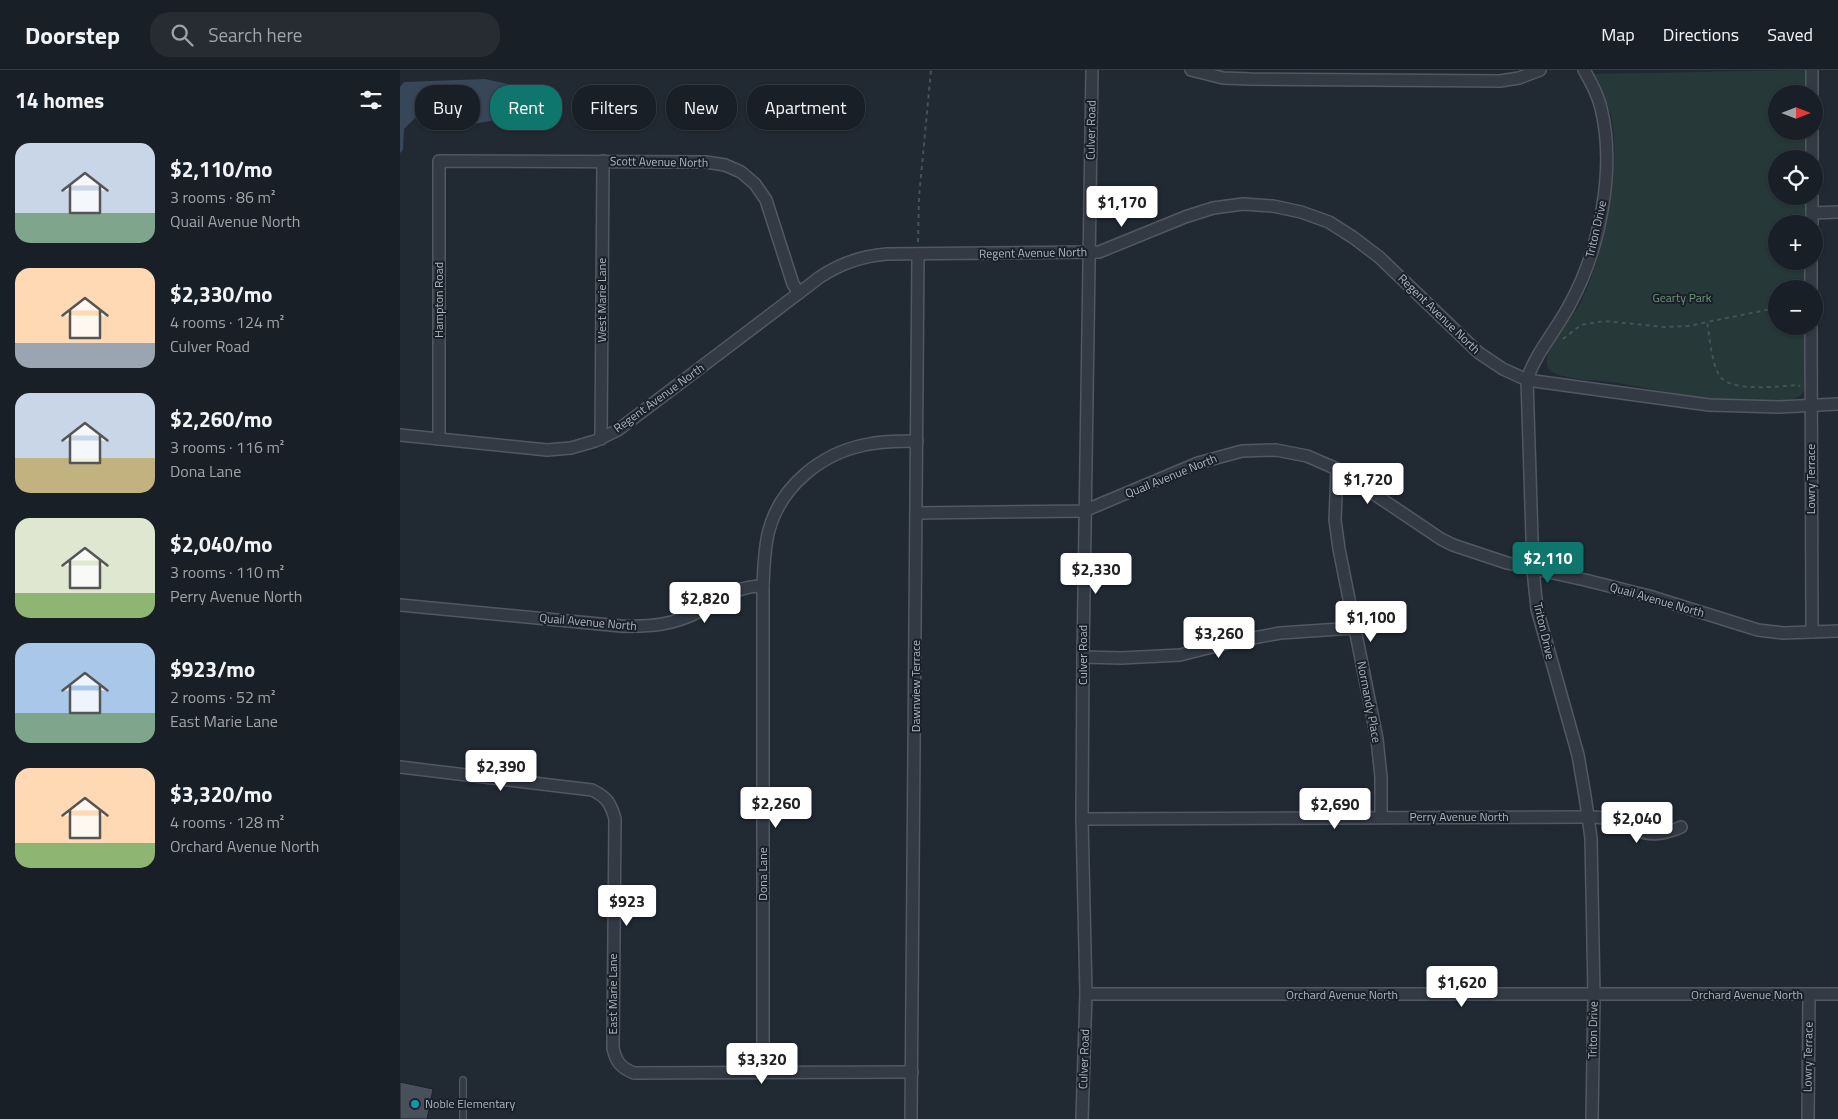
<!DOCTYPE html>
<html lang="en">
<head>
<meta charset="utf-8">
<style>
  body { margin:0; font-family:"Titillium Web",sans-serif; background:#262c32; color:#f1f3f6; height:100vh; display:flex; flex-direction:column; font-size:19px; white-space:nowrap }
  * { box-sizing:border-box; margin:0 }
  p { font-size:16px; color:#9fa2a7 }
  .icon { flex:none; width:28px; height:28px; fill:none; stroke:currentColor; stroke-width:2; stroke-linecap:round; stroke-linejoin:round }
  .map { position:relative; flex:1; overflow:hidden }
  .sheet { display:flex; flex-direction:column; background:#191f26; width:400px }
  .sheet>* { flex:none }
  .hud { position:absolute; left:15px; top:15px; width:475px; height:45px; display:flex; gap:10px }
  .needle { width:32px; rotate:90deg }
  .buttons { position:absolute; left:1368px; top:15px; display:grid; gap:10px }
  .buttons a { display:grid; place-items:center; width:55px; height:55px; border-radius:50%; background:#191f26; box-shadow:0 1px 4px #0004,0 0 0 1px #373d43; font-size:25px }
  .price { position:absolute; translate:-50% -42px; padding:0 11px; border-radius:5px; background:#fff; color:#222; font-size:16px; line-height:32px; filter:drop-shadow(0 1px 2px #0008) }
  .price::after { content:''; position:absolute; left:50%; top:30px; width:15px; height:11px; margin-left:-8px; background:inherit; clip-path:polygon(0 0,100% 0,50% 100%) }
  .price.selected { background:#0f766e; color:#fff }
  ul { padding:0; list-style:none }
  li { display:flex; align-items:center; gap:15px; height:125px; padding:0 15px }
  li span { display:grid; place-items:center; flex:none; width:140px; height:100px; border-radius:15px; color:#555 }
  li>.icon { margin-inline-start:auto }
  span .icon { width:60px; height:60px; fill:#fffc; stroke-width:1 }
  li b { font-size:21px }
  h2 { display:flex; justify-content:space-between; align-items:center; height:60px; padding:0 15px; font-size:21px }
  .tag { padding:0 18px; border-radius:20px; background:#191f26; box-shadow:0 1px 4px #0004,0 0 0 1px #373d43; font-size:18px; line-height:45px }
  .tag.selected { background:#0f766e; color:#fff }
  header { display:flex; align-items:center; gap:30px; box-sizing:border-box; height:70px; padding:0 25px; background:#191f26; border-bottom:1px solid #373d43 }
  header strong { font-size:24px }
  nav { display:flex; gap:28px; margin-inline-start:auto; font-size:18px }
  .search { width:350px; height:45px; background:#262c32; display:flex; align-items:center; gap:12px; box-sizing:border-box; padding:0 18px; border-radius:20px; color:#9fa2a7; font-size:19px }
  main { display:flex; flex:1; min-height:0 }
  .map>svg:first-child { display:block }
  .green { fill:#273838 }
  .water { fill:#38465a }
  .building { fill:#48505c; stroke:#1c222a }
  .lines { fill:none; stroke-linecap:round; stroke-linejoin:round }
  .lane-casing { stroke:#525862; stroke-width:8 }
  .street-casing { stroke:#525862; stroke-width:14 }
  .path { stroke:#445355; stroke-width:2; stroke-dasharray:4 4; stroke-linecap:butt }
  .lane { stroke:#343a44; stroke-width:5.5 }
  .street { stroke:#343a44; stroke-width:11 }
  .culture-dot { fill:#0f9aa8; stroke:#1a2028; stroke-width:2 }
  .labels { text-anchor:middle; stroke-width:4; stroke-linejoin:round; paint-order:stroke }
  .street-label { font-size:12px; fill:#aeb5c1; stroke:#1a2028 }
  .park-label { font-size:12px; fill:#709479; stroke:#1a2028 }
  .poi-label { font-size:12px; fill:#aeb5c1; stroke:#1a2028; text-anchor:start }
</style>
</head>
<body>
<header>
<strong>Doorstep</strong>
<div class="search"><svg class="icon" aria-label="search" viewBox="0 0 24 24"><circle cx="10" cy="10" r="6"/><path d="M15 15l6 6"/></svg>Search here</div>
<nav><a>Map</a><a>Directions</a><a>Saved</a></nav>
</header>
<main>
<section class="sheet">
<h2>14 homes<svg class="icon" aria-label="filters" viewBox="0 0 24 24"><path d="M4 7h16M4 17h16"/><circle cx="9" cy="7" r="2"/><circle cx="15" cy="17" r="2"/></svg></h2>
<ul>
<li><span style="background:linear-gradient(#c9d6e8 70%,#7fa58c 0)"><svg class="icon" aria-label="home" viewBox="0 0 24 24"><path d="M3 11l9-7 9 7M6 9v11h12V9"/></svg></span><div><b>$2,110/mo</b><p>3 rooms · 86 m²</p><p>Quail Avenue North</p></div></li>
<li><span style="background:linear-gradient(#ffd9b3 75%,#9aa5b1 0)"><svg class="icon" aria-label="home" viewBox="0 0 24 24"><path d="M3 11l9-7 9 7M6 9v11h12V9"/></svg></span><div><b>$2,330/mo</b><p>4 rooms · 124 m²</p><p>Culver Road</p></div></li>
<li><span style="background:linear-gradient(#c9d6e8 65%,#c2b280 0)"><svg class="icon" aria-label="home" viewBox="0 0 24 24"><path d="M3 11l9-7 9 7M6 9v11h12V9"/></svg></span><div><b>$2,260/mo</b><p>3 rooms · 116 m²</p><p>Dona Lane</p></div></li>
<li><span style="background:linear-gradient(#dfe7d0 75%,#8fb573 0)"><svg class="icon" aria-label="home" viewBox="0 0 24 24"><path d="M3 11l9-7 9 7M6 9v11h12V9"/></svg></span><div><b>$2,040/mo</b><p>3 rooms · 110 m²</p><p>Perry Avenue North</p></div></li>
<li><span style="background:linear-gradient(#a9c7e8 70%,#7fa58c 0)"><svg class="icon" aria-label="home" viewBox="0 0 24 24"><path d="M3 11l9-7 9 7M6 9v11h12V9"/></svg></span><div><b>$923/mo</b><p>2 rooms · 52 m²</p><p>East Marie Lane</p></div></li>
<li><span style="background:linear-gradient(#ffd9b3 75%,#8fb573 0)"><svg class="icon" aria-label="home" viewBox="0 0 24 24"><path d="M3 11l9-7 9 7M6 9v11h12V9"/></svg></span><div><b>$3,320/mo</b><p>4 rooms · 128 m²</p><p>Orchard Avenue North</p></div></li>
</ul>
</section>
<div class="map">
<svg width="1438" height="1049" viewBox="0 0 1438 1049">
  <rect width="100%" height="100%" fill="#212933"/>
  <path class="green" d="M1406,0V24H1376V61H1406V89H1376V126H1405V154H1376V191H1405L1404,219H1376V256H1405V319C1403,323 1402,325 1398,327C1384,334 1336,329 1319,329C1285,327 1252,319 1218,313C1198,310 1179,311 1159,305C1154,303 1149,301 1147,296C1146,292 1147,285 1149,281C1159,262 1176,245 1185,223C1205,175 1222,98 1211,46C1207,31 1201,18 1194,4Z"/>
  <path class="water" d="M85,9L112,15L101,49C72,55 43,59 15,48L4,59L3,80L0,83V17L4,12Z"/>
  <polygon class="building" points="0,1012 33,1019 27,1049 0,1049"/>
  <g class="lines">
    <defs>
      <polyline id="lane" points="63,1049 63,1010"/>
      <g id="street">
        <polyline points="791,0 823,8 850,9 1100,11 1119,8 1140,0"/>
        <path d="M1184,0C1191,12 1198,25 1201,38C1216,99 1200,179 1170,234C1158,258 1134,285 1127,310L1133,500L1137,539L1178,685L1185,726L1191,768L1194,925L1192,1049"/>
        <polyline points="1412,24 1412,0"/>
        <polyline points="1412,89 1412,61"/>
        <polyline points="1412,143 1438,142"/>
        <polyline points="1412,154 1412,126"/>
        <polyline points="1411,219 1411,191"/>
        <polyline points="1411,256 1412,562"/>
        <path d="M0,365L147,380L171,378L195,371L218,360L420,207C441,193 461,186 487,184L699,182L785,147L813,138L843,134L873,136L901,142L929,152L954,168L979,187L1079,283L1103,299L1127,310L1309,335L1379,337L1438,334"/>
        <polyline points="39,369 39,91 306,92 325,95 341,102 355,114 366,130 393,214 399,223"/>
        <polyline points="201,369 203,91"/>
        <polyline points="937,399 935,450 939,479 977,669 981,707 981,747"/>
        <polyline points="517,443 684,441 798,393 842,381 876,380 907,386 937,399 1041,469 1053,475 1107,493 1185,510 1249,526 1358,560 1383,563 1438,561"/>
        <path d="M0,535L221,556C250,557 274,555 300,541C323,529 335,516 363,516C364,497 364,478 369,460C381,416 421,384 464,375C482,371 499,371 517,371"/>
        <polyline points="683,587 721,588 780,585 832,572 880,563 955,558"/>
        <path d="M0,697L192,720C207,727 211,734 215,749L213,978C216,992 221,998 234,1003L512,1002"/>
        <path d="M682,749L1188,747C1199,747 1210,748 1220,752C1225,754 1230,757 1235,759C1250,767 1266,764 1281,757"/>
        <polyline points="686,924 1438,924"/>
        <polyline points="363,1001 363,516"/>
        <polyline points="511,1049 518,184"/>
        <polyline points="682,1049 686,924 682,749 683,587 692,0"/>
        <polyline points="1408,1049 1409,925"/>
      </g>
    </defs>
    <use href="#lane" class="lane-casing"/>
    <use href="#street" class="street-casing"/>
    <g class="path">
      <polyline points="518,172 519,127 531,0"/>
      <path d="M1376,238L1307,252C1310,269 1311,290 1319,305C1329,323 1380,316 1398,315L1400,316"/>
      <polyline points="1163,269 1181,255 1204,251 1265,257 1290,256 1307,252"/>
    </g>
    <use href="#lane" class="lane"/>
    <use href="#street" class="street"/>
  </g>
  <circle class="culture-dot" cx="15" cy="1034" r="5"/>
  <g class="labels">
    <g class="street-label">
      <text transform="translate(691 60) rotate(-89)" y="4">Culver Road</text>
      <text transform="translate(259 92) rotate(1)" y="4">Scott Avenue North</text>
      <text transform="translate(1196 159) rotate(-77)" y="4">Triton Drive</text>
      <text transform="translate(633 183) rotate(-1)" y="4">Regent Avenue North</text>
      <text transform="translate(39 230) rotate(-90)" y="4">Hampton Road</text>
      <text transform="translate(202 230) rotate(-90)" y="4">West Marie Lane</text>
      <text transform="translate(1039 244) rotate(44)" y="4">Regent Avenue North</text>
      <text transform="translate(259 328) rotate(-36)" y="4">Regent Avenue North</text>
      <text transform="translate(771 406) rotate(-22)" y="4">Quail Avenue North</text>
      <text transform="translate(1411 409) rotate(-90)" y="4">Lowry Terrace</text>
      <text transform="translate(1257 530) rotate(16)" y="4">Quail Avenue North</text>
      <text transform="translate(188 552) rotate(5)" y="4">Quail Avenue North</text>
      <text transform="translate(1144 561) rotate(77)" y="4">Triton Drive</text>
      <text transform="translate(683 585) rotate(-90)" y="4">Culver Road</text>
      <text transform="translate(516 616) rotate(-90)" y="4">Dawnview Terrace</text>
      <text transform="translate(969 632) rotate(79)" y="4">Normandy Place</text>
      <text x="1059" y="751">Perry Avenue North</text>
      <text transform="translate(363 804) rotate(-90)" y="4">Dona Lane</text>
      <text transform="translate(213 924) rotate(-90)" y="4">East Marie Lane</text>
      <text x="942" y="929">Orchard Avenue North</text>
      <text x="1347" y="929">Orchard Avenue North</text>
      <text transform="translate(1193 960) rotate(-89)" y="4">Triton Drive</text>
      <text transform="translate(1408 987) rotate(-89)" y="4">Lowry Terrace</text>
      <text transform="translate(684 989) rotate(-88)" y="4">Culver Road</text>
    </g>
    <g class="park-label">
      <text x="1282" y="232">Gearty Park</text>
    </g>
    <g class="poi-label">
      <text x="25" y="1038">Noble Elementary</text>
    </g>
  </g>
</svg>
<div class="buttons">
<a><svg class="needle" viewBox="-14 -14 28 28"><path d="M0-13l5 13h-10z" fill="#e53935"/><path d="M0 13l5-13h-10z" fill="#9fa2a7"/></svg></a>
<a><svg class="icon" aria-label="locate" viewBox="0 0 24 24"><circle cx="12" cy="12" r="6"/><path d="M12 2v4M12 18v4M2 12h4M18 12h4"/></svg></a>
<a>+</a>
<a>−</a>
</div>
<b class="price" style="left:722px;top:158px">$1,170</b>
<b class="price" style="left:968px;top:435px">$1,720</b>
<b class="price selected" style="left:1148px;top:514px">$2,110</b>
<b class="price" style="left:696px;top:525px">$2,330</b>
<b class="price" style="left:305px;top:554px">$2,820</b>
<b class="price" style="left:971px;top:573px">$1,100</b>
<b class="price" style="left:819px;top:589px">$3,260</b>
<b class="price" style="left:101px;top:722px">$2,390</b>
<b class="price" style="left:376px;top:759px">$2,260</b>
<b class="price" style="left:935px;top:760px">$2,690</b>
<b class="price" style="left:1237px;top:774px">$2,040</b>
<b class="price" style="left:227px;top:857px">$923</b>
<b class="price" style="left:1062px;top:938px">$1,620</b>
<b class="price" style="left:362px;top:1015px">$3,320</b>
<div class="hud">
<a class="tag">Buy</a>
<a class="tag selected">Rent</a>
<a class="tag">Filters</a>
<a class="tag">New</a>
<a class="tag">Apartment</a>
</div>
</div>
</main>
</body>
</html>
